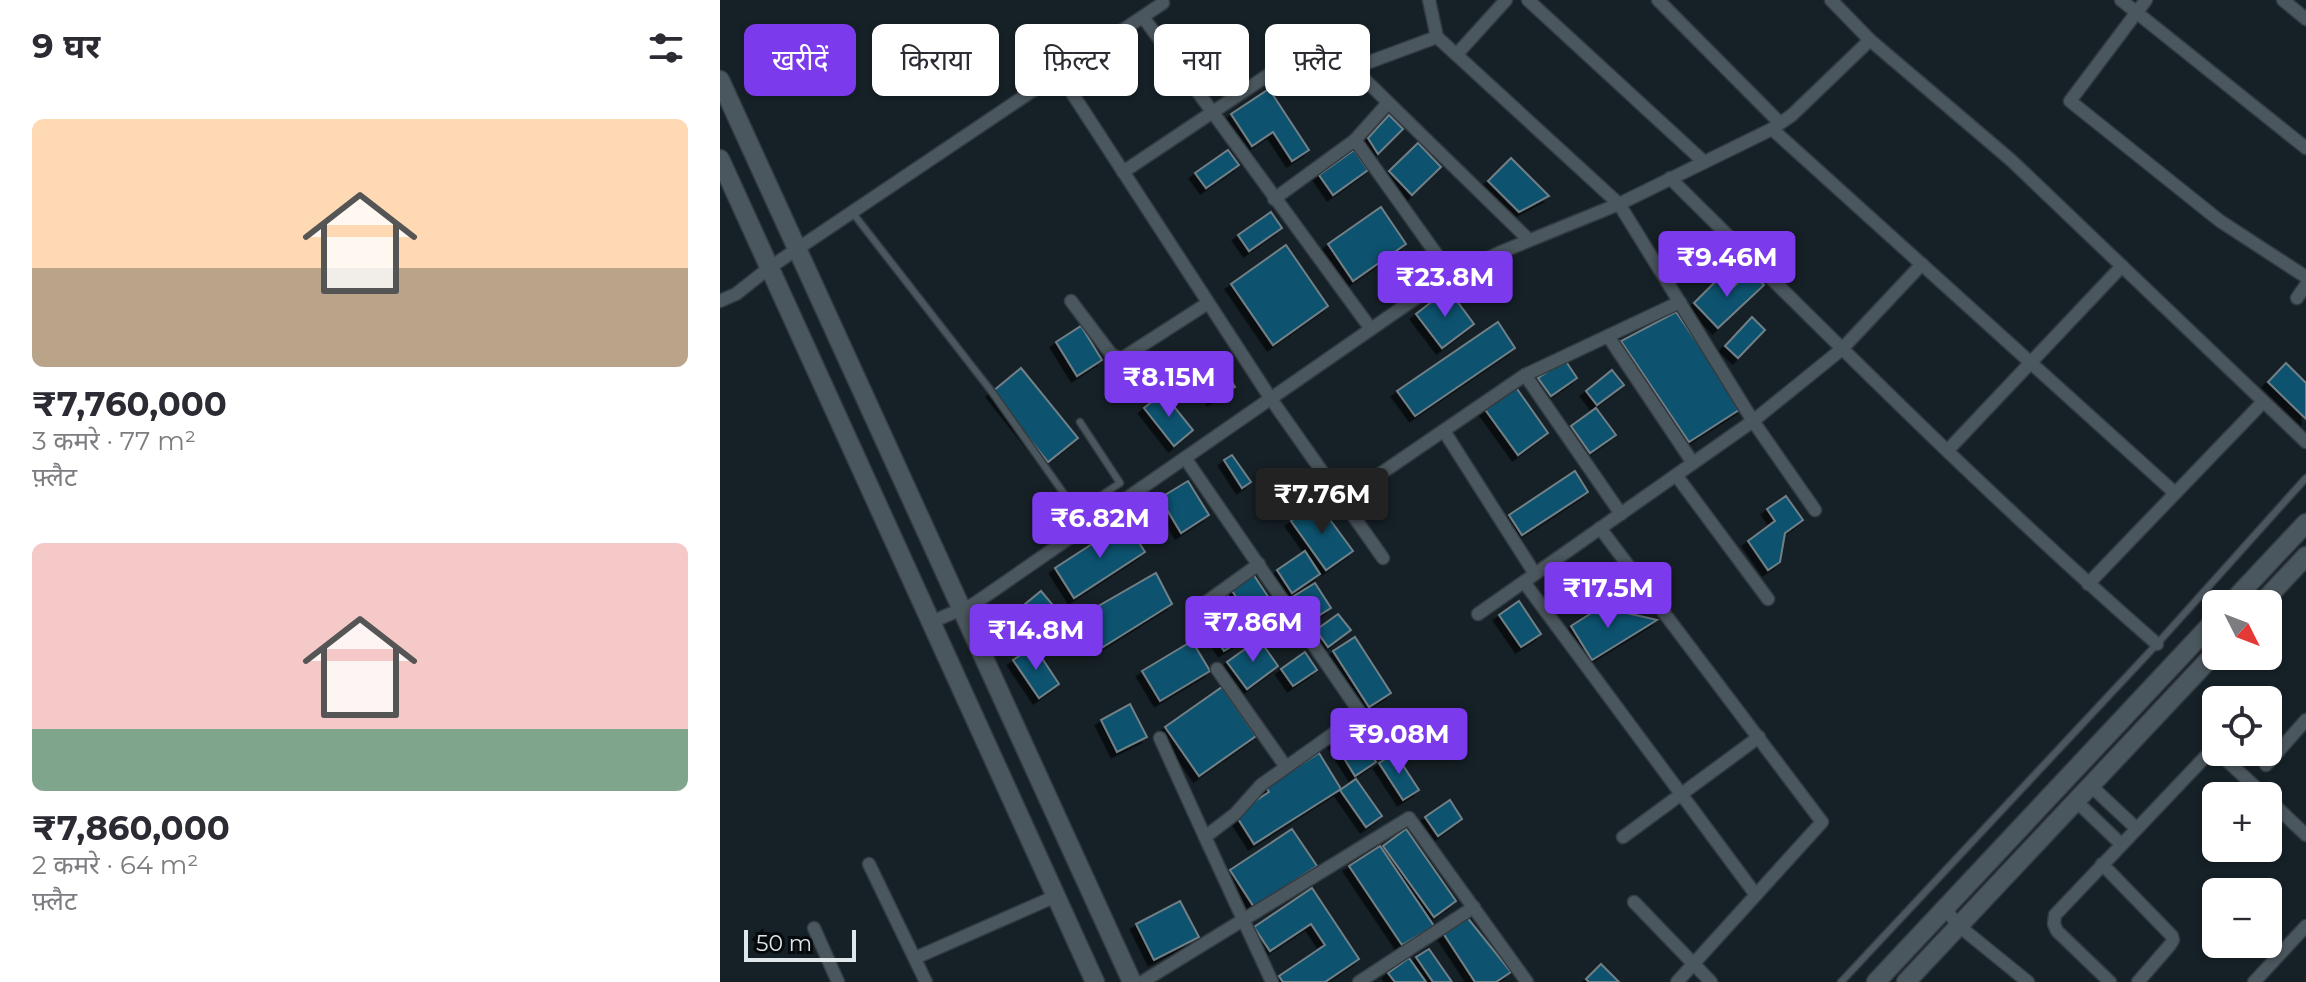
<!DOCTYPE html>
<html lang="hi">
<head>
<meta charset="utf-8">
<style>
  body { margin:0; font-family:Montserrat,"Noto Sans Devanagari",sans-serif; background:#f7f7f7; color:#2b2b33; height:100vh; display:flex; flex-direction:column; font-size:30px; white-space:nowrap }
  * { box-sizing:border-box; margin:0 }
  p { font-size:26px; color:#7c7c81 }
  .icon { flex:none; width:44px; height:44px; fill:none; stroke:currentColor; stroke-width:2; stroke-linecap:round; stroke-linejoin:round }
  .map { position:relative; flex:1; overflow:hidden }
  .drawer { display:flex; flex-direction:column; background:#fff; width:720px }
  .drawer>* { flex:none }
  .banner { position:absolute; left:24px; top:24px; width:760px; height:72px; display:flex; gap:16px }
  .needle { width:52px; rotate:132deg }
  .buttons { position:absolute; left:1482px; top:590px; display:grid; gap:16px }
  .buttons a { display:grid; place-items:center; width:80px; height:80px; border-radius:12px; background:#fff; box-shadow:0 2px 6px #0004; font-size:40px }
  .scale { position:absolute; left:24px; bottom:20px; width:112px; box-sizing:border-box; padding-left:8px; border:4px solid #dfe7eb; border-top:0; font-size:22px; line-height:28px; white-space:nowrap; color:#dfe7eb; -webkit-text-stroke:6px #060a0d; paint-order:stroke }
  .price { position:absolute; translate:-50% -68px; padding:0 18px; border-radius:8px; background:#7c3aed; color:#fff; font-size:26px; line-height:52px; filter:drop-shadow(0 2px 4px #0008) }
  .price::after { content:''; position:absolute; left:50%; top:48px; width:24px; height:18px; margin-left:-12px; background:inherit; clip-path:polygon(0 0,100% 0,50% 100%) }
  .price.on { background:#222; color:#fff }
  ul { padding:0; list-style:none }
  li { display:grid; align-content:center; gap:16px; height:424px; padding:0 32px }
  li span { display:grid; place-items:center; height:248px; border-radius:12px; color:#555 }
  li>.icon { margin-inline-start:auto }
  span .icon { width:144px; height:144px; fill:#fffc; stroke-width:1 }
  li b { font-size:34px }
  h2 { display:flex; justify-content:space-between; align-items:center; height:96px; padding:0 32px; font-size:34px }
  .tag { padding:0 28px; border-radius:12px; background:#fff; box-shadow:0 2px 6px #0004; font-size:28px; line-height:72px }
  .tag.on { background:#7c3aed; color:#fff }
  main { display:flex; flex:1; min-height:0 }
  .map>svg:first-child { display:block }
  .building { fill:#09526f; stroke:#717f86; stroke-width:2; filter:url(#shadow) }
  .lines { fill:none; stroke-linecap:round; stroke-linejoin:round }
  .lane-casing { stroke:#333b40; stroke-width:9 }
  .street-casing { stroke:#333b40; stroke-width:15 }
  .secondary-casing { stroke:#333b40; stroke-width:21 }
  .lane { stroke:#4b575e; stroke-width:6 }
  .street { stroke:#4b575e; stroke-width:12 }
  .secondary { stroke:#4b575e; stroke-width:18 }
</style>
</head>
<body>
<main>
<section class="drawer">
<h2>9 घर<svg class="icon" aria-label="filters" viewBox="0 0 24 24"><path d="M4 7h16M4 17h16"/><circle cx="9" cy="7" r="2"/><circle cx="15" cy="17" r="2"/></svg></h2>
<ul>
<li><span style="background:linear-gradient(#ffd9b3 60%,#b9a48a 0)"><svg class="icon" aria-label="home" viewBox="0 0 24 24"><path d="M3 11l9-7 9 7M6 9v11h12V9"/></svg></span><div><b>₹7,760,000</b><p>3 कमरे · 77 m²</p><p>फ़्लैट</p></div></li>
<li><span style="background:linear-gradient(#f6c9c9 75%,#7fa58c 0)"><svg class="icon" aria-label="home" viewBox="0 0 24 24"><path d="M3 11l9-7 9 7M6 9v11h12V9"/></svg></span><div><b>₹7,860,000</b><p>2 कमरे · 64 m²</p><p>फ़्लैट</p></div></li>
</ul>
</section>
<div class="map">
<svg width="1586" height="982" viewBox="0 0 1586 982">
  <defs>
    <filter id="shadow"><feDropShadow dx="-5.5" dy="5.5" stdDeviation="0" flood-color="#0009"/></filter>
  </defs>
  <rect width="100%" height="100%" fill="#162127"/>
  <g class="building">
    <polygon points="549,89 589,150 572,161 553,132 532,146 511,114"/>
    <polygon points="669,115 683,129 658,154 648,138"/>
    <polygon points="698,143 721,167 692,195 669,171"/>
    <polygon points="508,150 519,165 486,188 475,173"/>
    <polygon points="634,150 648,170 613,195 599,175"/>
    <polygon points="791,158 829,196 799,212 768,181"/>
    <polygon points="661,207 686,244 633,281 608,244"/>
    <polygon points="551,212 562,228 529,251 518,235"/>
    <polygon points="566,245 608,306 553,345 511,284"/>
    <polygon points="1030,271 1044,285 998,328 974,303 997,280 1008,292"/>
    <polygon points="728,289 754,324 722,348 696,314"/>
    <polygon points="956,312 1022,408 969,442 901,341"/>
    <polygon points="1032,317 1045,330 1018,358 1005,346"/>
    <polygon points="778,322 795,348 695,416 677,391"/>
    <polygon points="361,326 382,360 357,376 336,342"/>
    <polygon points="845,360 857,378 831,396 818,378"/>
    <polygon points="499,361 515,387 493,400 477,375"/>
    <polygon points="1566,363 1586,383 1586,419 1548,382"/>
    <polygon points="301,368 358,438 328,462 272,392"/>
    <polygon points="892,370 904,385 877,405 866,391"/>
    <polygon points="795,386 828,433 798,455 764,408"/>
    <polygon points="443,393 473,430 454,446 424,408"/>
    <polygon points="876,408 896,435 870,453 851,426"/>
    <polygon points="512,455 531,482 522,488 504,460"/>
    <polygon points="855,471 868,492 802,535 789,515"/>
    <polygon points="468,481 489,515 461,533 440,498"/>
    <polygon points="1066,496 1083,520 1065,533 1060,562 1048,570 1028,541 1055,521 1047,509"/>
    <polygon points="597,502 633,551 606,570 571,521"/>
    <polygon points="406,522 425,552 354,598 335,568"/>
    <polygon points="585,551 600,574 572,593 557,570"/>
    <polygon points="436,573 452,604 383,647 361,616"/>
    <polygon points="533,574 571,631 548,646 511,589"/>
    <polygon points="595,583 611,608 590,621 574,596"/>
    <polygon points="321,591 342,616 319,634 299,609"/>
    <polygon points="507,595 532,634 504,651 479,612"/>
    <polygon points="799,601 821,634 801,647 779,615"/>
    <polygon points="881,607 937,620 872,660 851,626"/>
    <polygon points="618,614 631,630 608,647 596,630"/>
    <polygon points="635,637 671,693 649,707 613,651"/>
    <polygon points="539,639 558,666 527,689 507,662"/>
    <polygon points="472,641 490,671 440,701 422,671"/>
    <polygon points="314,646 339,684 319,698 293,660"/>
    <polygon points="585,652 597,670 573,686 561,669"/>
    <polygon points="502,687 536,736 479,776 445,727"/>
    <polygon points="410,704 427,737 397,752 381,720"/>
    <polygon points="635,728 656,762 635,776 614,742"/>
    <polygon points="599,753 621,789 534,844 515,814 549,792 546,787"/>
    <polygon points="675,753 699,790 683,800 659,763"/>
    <polygon points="636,779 662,816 646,827 620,790"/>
    <polygon points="730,800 742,819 718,836 705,817"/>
    <polygon points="572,829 597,866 534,907 510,870"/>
    <polygon points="686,829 736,901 714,917 663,846"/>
    <polygon points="660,846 714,926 682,945 629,866"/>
    <polygon points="592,888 639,959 605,982 563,982 559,976 605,945 591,924 550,951 534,927"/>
    <polygon points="460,901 479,937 434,960 416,924"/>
    <polygon points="746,916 791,972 776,982 755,982 723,933"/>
    <polygon points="709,949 732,982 713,982 696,957"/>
    <polygon points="689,958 706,982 675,982 668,973"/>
    <polygon points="881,964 899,982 869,982 866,979"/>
  </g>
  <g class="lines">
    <defs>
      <g id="lane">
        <polyline points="132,212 272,392 357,512 400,483 360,422"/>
        <polyline points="1121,982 1437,644 1586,478"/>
      </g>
      <g id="street">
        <polyline points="709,0 717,37 899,204 1033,421 1095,510"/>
        <polyline points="808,0 984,162"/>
        <polyline points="938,0 1060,123"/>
        <polyline points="1401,0 1586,148"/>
        <polyline points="1426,0 1350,101 1500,221 1586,277"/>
        <polyline points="1563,0 1586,19"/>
        <polyline points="423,17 651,329"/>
        <polyline points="717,37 633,68 809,240"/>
        <polyline points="1150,40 1292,161 1586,442"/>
        <polyline points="737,54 786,0"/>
        <polyline points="339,73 551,399 663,558"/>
        <polyline points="1052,129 1455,493"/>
        <polyline points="635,140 732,276"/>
        <polyline points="403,172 584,51"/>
        <path d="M950,178C1109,336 1268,496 1437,644"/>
        <polyline points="554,199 635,140 668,103"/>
        <polyline points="1577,298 1586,285"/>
        <polyline points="0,301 16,294 49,268 443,3"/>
        <polyline points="351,301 391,354 401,359 488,303"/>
        <polyline points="888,336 973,463"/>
        <polyline points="805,375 901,514"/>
        <polyline points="724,431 815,574"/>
        <polyline points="1228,450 1402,266"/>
        <polyline points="465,458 641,714 541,785 515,814 485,837 552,982"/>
        <polyline points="956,475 1048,599"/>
        <polyline points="622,500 805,375 960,302"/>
        <polyline points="880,528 1102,822 957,982"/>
        <polyline points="804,582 1036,895"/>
        <polyline points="1368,584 1543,402"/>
        <polyline points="482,605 539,564"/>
        <polyline points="758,614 1033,421 1122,349 1202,264"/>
        <polyline points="211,622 254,604 719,282 781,252 899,204 1052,129 1072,115 1150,40 1111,0"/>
        <polyline points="497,669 566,767"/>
        <polyline points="440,738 485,837"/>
        <polyline points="1546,765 1586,720"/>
        <polyline points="1370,785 1416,828"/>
        <polyline points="1548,799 1586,835"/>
        <polyline points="1356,801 1401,844"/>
        <polyline points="903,837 1039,737"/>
        <polyline points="149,864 206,982"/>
        <polyline points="1382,864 1452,936 1453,940 1450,945 1418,982"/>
        <polyline points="914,902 991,982"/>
        <polyline points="1225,909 1239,926 1308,982"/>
        <polyline points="94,928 118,982"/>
        <polyline points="195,958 336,896"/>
        <polyline points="422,982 689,818 807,982"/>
        <polyline points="639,982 754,907"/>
        <polyline points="1390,982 1337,931 1334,924 1335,915 1487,755 1495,753 1502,756 1545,796"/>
        <polyline points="1534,982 1586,926"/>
      </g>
      <g id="secondary">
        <polyline points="0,80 412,982"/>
        <polyline points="0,159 375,982"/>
        <polyline points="1510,604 1586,523"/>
        <polyline points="1541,604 1586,556"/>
        <polyline points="1156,982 1496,619"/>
        <polyline points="1186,982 1496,652"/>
      </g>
    </defs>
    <use href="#lane" class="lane-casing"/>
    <use href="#street" class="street-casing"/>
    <use href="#secondary" class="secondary-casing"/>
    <use href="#lane" class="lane"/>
    <use href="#street" class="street"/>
    <use href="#secondary" class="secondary"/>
  </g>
</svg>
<div class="buttons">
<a><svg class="needle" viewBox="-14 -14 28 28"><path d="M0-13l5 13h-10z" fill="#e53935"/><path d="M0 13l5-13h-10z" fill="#7c7c81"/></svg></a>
<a><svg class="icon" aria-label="locate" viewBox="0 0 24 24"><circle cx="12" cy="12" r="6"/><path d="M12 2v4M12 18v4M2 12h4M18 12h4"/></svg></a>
<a>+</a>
<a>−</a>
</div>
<div class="scale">50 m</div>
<b class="price" style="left:1007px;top:299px">₹9.46M</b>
<b class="price" style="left:725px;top:319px">₹23.8M</b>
<b class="price" style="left:449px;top:419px">₹8.15M</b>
<b class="price on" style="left:602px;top:536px">₹7.76M</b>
<b class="price" style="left:380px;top:560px">₹6.82M</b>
<b class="price" style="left:888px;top:630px">₹17.5M</b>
<b class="price" style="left:533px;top:664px">₹7.86M</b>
<b class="price" style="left:316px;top:672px">₹14.8M</b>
<b class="price" style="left:679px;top:776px">₹9.08M</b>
<div class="banner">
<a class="tag on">खरीदें</a>
<a class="tag">किराया</a>
<a class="tag">फ़िल्टर</a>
<a class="tag">नया</a>
<a class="tag">फ़्लैट</a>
</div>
</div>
</main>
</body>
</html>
